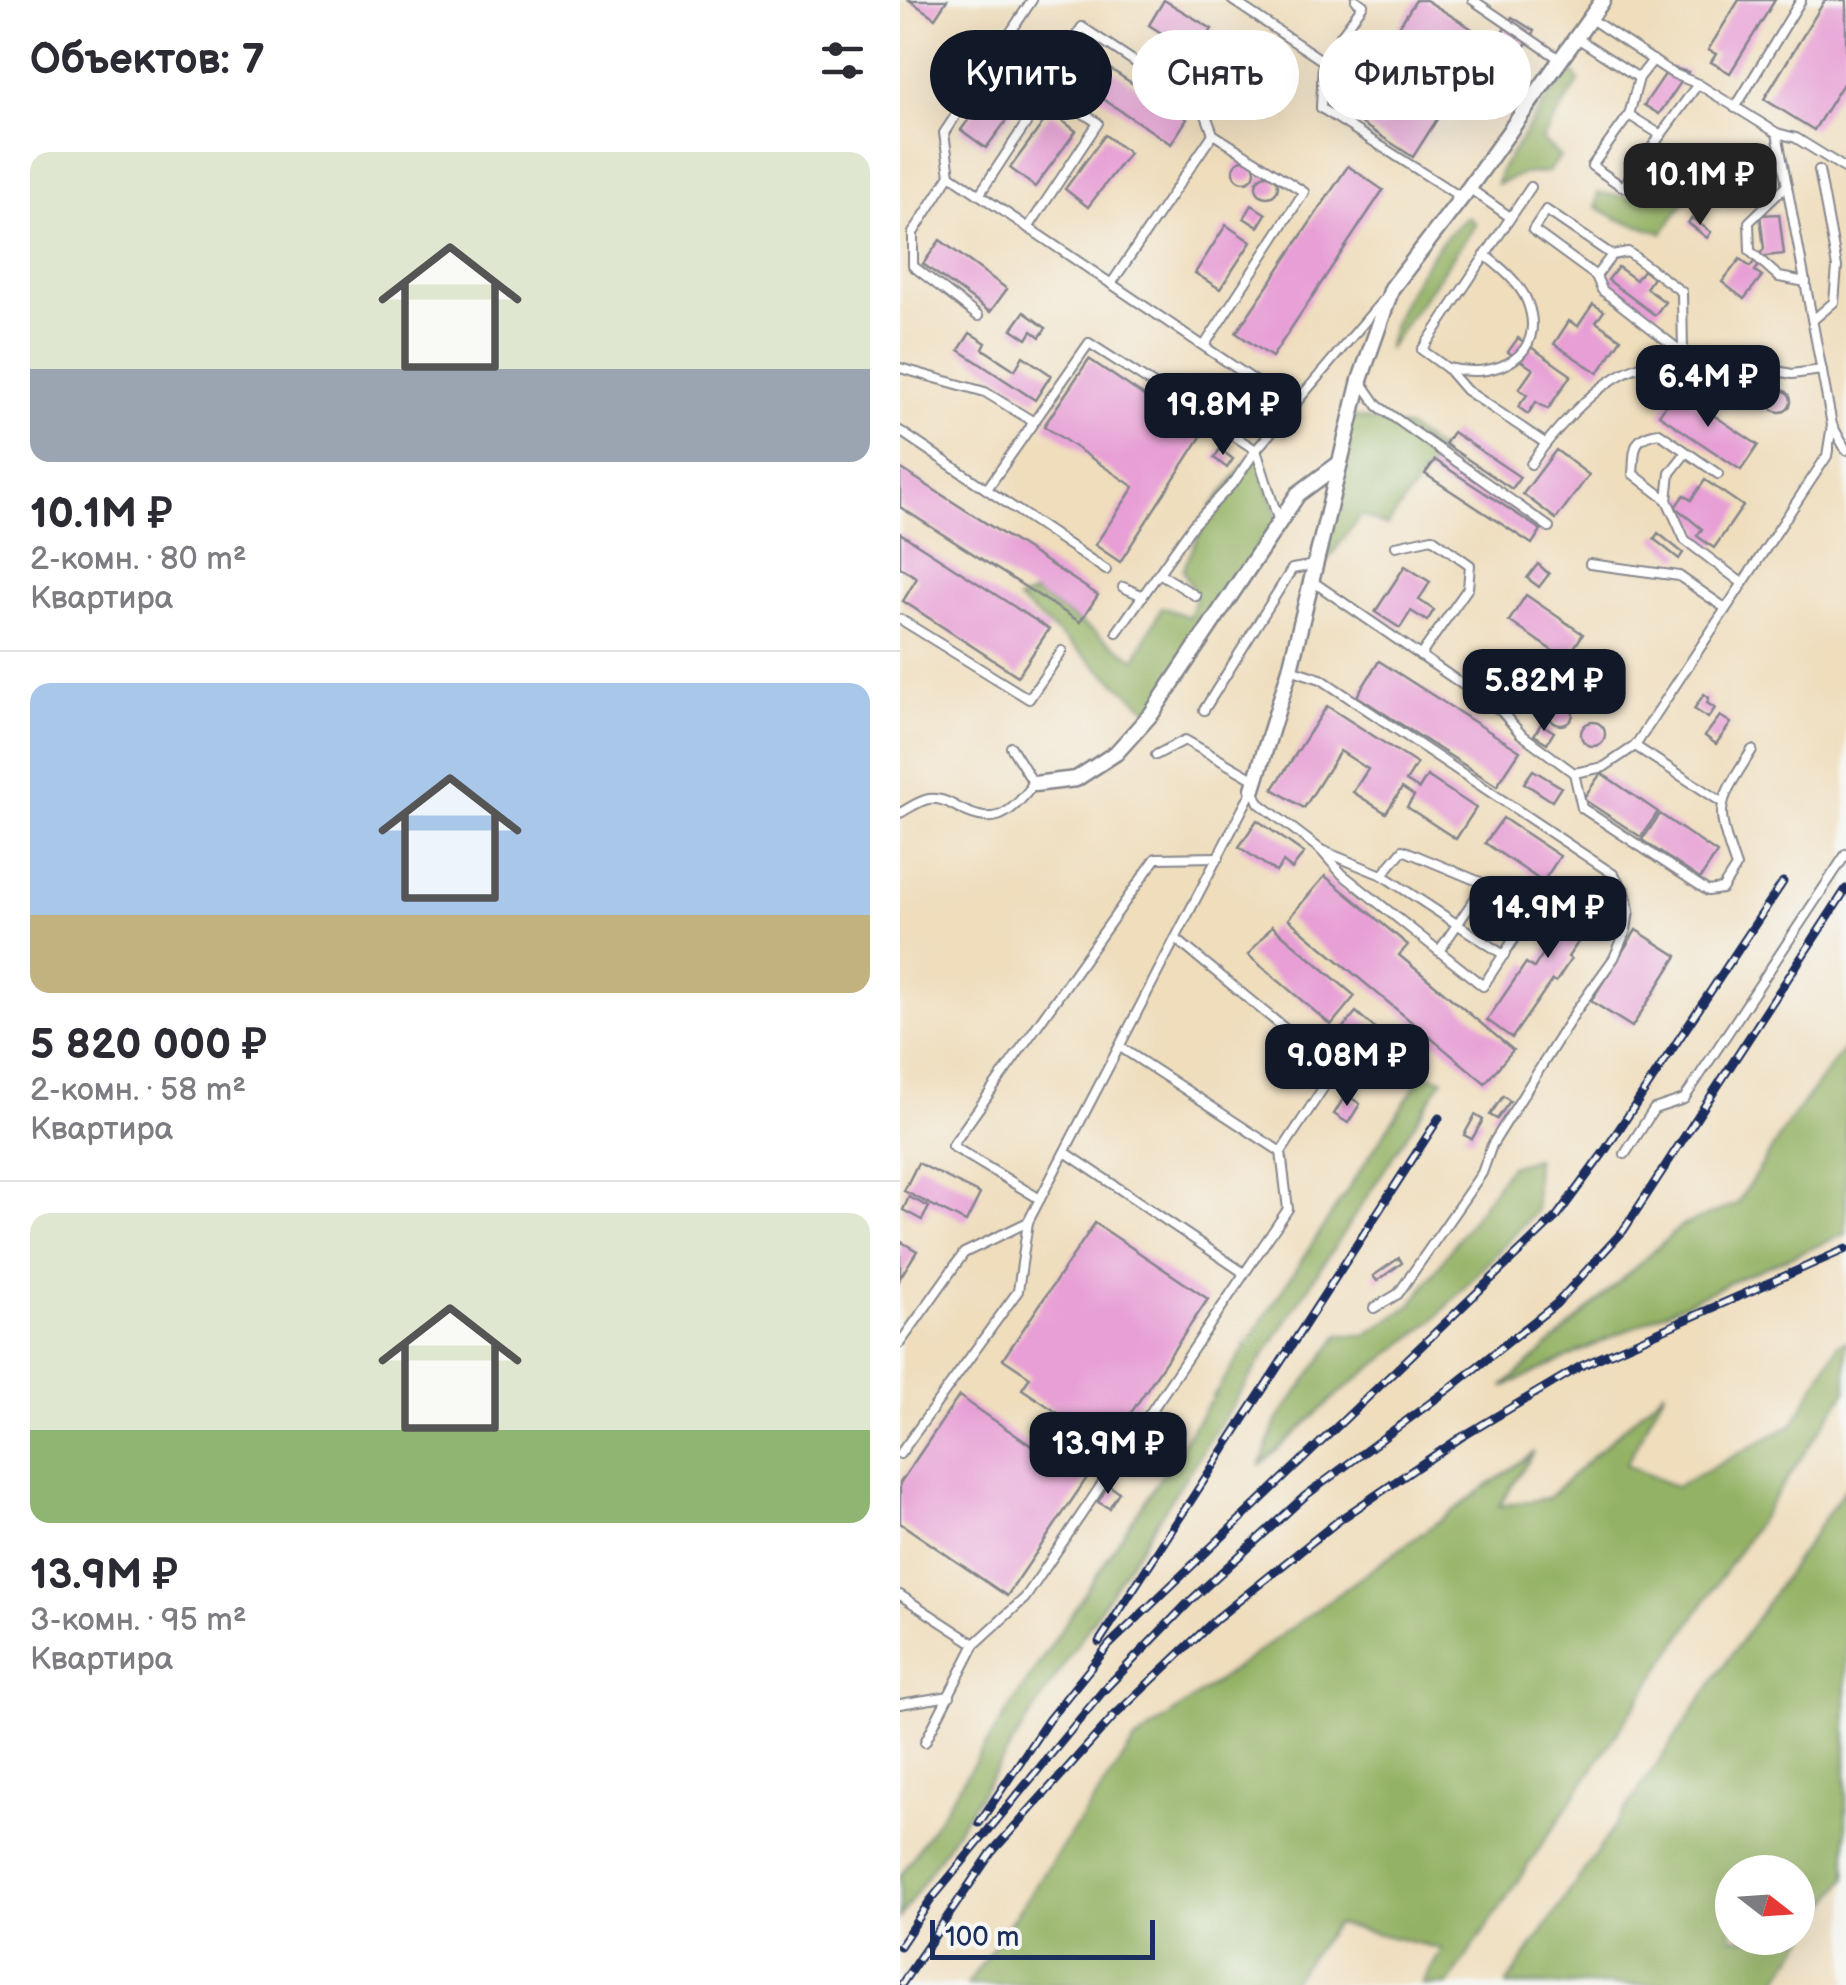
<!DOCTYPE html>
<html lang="ru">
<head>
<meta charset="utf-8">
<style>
  body { margin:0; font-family:"Balsamiq Sans",sans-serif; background:#f2f2f3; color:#2b2b33; height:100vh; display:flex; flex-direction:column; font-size:38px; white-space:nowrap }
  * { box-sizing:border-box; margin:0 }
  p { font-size:32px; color:#7c7c81 }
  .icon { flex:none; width:55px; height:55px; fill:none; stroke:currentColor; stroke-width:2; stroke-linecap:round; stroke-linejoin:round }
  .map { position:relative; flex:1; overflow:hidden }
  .sheet { display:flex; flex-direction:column; background:#fff; width:900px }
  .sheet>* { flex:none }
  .banner { position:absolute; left:30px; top:30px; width:765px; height:90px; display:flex; gap:20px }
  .needle { width:65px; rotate:107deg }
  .controls { position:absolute; left:815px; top:1855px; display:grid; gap:20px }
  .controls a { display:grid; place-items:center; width:100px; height:100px; border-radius:50%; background:#fff; box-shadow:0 10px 40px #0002; font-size:50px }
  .scale { position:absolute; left:30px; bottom:25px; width:225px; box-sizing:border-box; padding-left:10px; border:5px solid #1b2f5e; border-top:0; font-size:28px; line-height:35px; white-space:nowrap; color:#1b2f5e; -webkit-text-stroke:8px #f6f6f2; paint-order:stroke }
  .price { position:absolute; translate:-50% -85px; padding:0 22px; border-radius:20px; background:#111827; color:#fff; font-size:32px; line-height:65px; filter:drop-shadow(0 2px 5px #0008) }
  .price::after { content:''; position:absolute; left:50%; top:60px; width:30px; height:22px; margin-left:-15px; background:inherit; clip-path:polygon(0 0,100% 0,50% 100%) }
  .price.on { background:#222; color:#fff }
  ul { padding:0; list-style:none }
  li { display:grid; align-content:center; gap:20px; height:530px; padding:0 30px }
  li+li { border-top:2px solid #e1e1e2 }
  li span { display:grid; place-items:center; height:310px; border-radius:20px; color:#555 }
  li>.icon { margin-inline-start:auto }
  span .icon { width:180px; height:180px; fill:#fffc; stroke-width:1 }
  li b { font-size:42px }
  h2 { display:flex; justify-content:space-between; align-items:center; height:120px; padding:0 30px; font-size:42px }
  .pill { padding:0 35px; border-radius:45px; background:#fff; box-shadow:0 10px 40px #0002; font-size:35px; line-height:90px }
  .pill.on { background:#111827; color:#fff }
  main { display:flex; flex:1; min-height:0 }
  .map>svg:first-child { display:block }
  .forest { fill:#94b265; stroke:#587062; stroke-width:2.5; fill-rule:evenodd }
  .building { fill:#e79fd5 }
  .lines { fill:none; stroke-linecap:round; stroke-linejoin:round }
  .lane-casing { stroke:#85868d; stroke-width:12 }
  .street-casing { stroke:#85868d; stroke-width:19 }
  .lane { stroke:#fff; stroke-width:8 }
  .street { stroke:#fff; stroke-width:14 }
  .rail-casing { stroke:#1b2f5e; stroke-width:9 }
  .rail { stroke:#f6f6f2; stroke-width:5; stroke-dasharray:15; stroke-linecap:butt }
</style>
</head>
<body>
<main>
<section class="sheet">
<h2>Объектов: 7<svg class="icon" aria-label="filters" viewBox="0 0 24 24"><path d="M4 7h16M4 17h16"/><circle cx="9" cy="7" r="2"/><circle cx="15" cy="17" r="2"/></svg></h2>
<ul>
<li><span style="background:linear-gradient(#dfe7d0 70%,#9aa5b1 0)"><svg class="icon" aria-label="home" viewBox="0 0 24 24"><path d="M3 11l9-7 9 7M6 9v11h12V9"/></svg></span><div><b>10.1M ₽</b><p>2-комн. · 80 m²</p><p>Квартира</p></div></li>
<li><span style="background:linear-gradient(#a9c7e8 75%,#c2b280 0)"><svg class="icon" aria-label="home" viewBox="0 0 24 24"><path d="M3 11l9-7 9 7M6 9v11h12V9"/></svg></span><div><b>5 820 000 ₽</b><p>2-комн. · 58 m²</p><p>Квартира</p></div></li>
<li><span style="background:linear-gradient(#dfe7d0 70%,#8fb573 0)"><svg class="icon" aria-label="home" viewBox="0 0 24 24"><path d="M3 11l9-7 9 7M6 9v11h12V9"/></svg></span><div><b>13.9M ₽</b><p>3-комн. · 95 m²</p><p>Квартира</p></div></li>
</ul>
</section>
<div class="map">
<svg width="946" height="1985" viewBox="0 0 946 1985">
  <rect width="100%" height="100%" fill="#f6f6f2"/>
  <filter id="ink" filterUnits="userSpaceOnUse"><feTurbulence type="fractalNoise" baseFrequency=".01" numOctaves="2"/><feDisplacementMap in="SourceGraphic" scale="20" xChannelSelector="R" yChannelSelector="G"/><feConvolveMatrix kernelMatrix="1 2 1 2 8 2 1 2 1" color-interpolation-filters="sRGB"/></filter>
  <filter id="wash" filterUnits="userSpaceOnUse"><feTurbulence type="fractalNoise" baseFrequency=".0048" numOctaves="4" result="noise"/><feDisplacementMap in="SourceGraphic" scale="40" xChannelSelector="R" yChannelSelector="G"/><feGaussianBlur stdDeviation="2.25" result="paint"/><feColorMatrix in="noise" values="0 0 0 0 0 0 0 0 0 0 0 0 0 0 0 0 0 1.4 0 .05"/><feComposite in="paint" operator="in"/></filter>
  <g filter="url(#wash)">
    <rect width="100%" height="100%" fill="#efddbc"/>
    <g class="forest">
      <polygon points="673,72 679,81 642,140 660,157 648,172 623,174 597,184 601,169 656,86"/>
      <polygon points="836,141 853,166 833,193 788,197 762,233 718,219 696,207 698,193 736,198 806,163"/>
      <path d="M568,217L576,224L487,350C494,308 533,242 568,217Z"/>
      <polygon points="451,416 508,428 540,451 487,526 461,515 412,581"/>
      <polygon points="356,450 379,522 252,713 118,600 135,593 235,659 262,607 289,617 296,596 283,570 312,506"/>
      <polygon points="946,1046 946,1234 842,1277 603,1387 781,1226 837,1204 889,1122"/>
      <polygon points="523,1074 543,1079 0,1918 0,1877"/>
      <polygon points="635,1158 636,1211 535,1319 438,1394 360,1466 378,1419 439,1335 465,1335 511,1305 610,1166"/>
      <polygon points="946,1341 946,1391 548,1985 522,1985 542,1949 436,1924 388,1985 67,1985 235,1741 634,1452 599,1506 648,1498 765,1390 726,1465 776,1487 893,1424 938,1345"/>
      <path d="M946,1487V1878L874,1985H606ZM832,1872H898V1938H832Z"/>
    </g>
    <g id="blocks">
      <g class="building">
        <polygon points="9,0 47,0 35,18"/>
        <polygon points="264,0 312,29 296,55 249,25"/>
        <polygon points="516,0 526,0 588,39 513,157 444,112"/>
        <polygon points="839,0 875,0 830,73 811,62 816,54 808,50"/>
        <polygon points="925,0 946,0 946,79 914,130 864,99"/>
        <polygon points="612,17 634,31 606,77 583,63"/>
        <polygon points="178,48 287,119 271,144 162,72"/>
        <polygon points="770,67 788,72 759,114 744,105"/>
        <polygon points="102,74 127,93 86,148 61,130"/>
        <polygon points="151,112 176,131 135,187 110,168"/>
        <polygon points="205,135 229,153 188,207 165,189"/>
        <circle cx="782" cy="154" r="7"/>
        <circle cx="344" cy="171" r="11"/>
        <polygon points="448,166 483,190 372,357 336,333"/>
        <circle cx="367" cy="186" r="11"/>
        <polygon points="352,205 366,214 358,227 344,218"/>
        <polygon points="879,214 884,254 866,256 855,271 862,276 844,299 822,282 840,259 850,267 864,249 860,215"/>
        <polygon points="792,218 811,232 807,238 788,223"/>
        <polygon points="326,225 351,242 320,289 295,273"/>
        <polygon points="40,240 107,289 90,312 23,264"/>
        <polygon points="718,267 736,280 743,270 753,278 746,288 765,302 755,315 708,280"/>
        <polygon points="693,304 704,311 696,322 721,339 698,373 654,344 669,321 678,326"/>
        <polygon points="124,312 146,328 140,337 132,331 127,339 112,329"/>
        <polygon points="70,333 86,343 83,349 115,370 123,356 151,375 135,400 59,350"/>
        <polygon points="618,338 671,375 648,409 636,402 628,414 618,407 627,395 619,389 633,369 608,352"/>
        <polygon points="189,359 302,435 220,562 195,545 234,487 144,426"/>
        <circle cx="858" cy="386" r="11"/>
        <polygon points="321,386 349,406 340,417 313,398"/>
        <polygon points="776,390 858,445 841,470 759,415"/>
        <circle cx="880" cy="401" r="11"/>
        <polygon points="553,432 620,477 612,489 545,444"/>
        <polygon points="320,449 333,459 327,468 314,458"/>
        <polygon points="656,450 689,475 656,519 623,494"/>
        <polygon points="535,460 641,530 632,544 525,474"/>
        <polygon points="0,468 198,595 180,622 0,507"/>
        <polygon points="805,480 843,506 814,548 797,536 802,529 775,507 784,495 791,500"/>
        <polygon points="0,533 149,629 118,676 3,601 17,578 0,567"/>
        <polygon points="758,533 783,553 779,559 754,539"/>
        <polygon points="638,564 649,574 639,587 627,578"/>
        <polygon points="505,566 530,582 519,600 534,610 527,621 511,611 500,628 475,612"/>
        <polygon points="626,595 683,634 666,660 609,621"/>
        <polygon points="479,661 620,751 597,786 457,696"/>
        <polygon points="645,681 657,690 643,709 626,696 635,684 641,688"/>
        <polygon points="804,694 809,698 807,703 815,708 808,718 794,709"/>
        <circle cx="661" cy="713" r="12"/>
        <polygon points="427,706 517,764 506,781 519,789 527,776 576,808 556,839 507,807 514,796 502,788 486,813 453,792 468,769 440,751 404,808 373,789"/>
        <polygon points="820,716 831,723 816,744 805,736"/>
        <circle cx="693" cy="734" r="12"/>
        <polygon points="641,724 654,732 647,743 634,735"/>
        <polygon points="633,770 661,787 652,801 624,783"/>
        <polygon points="701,773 758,812 741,837 683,799"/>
        <polygon points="760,814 817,853 800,879 742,840"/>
        <polygon points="603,818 660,856 643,882 585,843"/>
        <polygon points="357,820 404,853 392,869 383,862 376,872 339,847"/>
        <polygon points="425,876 508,945 499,955 613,1050 585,1083 388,919"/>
        <polygon points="682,882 707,900 668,957 671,959 656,982 652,980 612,1038 587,1020 626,963 634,968 649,944 643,939"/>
        <polygon points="372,926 455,996 431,1025 348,955"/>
        <polygon points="736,930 777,956 732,1027 691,1001"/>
        <polygon points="456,1012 478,1031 451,1062 430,1043"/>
        <polygon points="446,1094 460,1104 448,1123 434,1114"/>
        <polygon points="603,1096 610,1101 597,1119 590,1115"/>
        <polygon points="575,1115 583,1120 572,1139 564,1135"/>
        <polygon points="18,1163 80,1194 66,1222 4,1191"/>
        <polygon points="9,1197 29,1207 22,1220 3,1210"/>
        <polygon points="195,1223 308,1299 107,1596 0,1523 0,1483 59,1396 149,1458 173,1423 122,1389 130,1377 103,1359"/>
        <polygon points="0,1241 17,1251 0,1278"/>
        <polygon points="499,1258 502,1263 477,1281 473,1276"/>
        <polygon points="208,1485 219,1492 209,1508 198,1502"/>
      </g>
    </g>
  </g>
  <g filter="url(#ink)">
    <use href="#blocks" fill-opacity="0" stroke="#85868d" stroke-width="2.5"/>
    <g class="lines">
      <defs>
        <g id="lane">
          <polyline points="132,0 44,133 50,175 379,397 396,404"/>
          <polyline points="332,0 423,61 421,108 562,198"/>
          <polyline points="573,0 661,60"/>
          <polyline points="691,19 772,73 798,84 877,133 896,138 946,169"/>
          <polyline points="677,38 739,78"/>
          <polyline points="753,60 739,78 729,115 692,166 723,187 798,84"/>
          <polyline points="423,61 463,5 456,0"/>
          <polyline points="835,108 901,0"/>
          <polyline points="729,115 761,135"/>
          <polyline points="877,133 932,425 946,450"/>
          <polyline points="50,175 13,233 13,266 78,316"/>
          <polyline points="887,185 849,222 850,251 879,277 906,282"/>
          <polyline points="631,187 522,350 547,368 566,390 645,443"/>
          <polyline points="569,188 610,217"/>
          <polyline points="79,195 148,90 158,63 182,27 303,107 313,134 404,192 304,346"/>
          <polyline points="128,228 198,123 148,90"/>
          <polyline points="712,255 646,210 633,230 696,276 702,290 783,353 892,374 922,370"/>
          <polyline points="696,276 712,255 728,252 782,292 783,353 793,380 816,396 838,363"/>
          <polyline points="211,284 313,134"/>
          <polyline points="913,320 934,302 937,267 919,170"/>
          <polyline points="0,368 85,392 134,422"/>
          <path d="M549,368C594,380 649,357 627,301C619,282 600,267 585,255"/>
          <polyline points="460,380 478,406 649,527"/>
          <polyline points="0,431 206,570"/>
          <polyline points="785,454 770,473 767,500 785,540 842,583"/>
          <path d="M631,464C651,434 690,391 722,374C740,364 763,359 783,353"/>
          <polyline points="87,489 189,343 356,450 379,522"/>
          <path d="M767,500L733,474C735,450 731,437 759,433L818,474"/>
          <polyline points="496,546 532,538 570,565 568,588 520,656"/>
          <polyline points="690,564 779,576 825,608"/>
          <polyline points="259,573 296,596"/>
          <polyline points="412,581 601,711 621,734 674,773 704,767 735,746 927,456 932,425"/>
          <polyline points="223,587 243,596"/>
          <polyline points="0,619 129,699 162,651"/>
          <polyline points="217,632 293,525 335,481 356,450 483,300"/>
          <polyline points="390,669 421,679 713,874 725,891 729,911 726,930 714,958 676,1011 592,1145 582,1173 498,1294 474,1308"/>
          <polyline points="304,710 392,569 415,565"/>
          <polyline points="735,746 820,801"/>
          <polyline points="256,755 285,740 355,780"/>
          <path d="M674,773L682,808L808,891L822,889L836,867C814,804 817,806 852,750"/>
          <polyline points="353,789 359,803 421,850 482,875 604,955"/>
          <path d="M0,813C8,809 20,800 29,799C37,798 46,801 53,805C93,827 106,819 134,784L111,747"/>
          <polyline points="421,850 442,874 583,986 629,916 585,884 503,850 482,875"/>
          <polyline points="539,951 585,884"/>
          <polyline points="220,1047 381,1152"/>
          <polyline points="435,1070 463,1074 490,1047 505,1050"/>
          <polyline points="165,1152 344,1273"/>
          <polyline points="725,1154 754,1109 784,1099 946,854"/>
          <polyline points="140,1199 52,1146 256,858 319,857"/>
          <polyline points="0,1343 64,1253 128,1222"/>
          <polyline points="0,1454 118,1291 128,1222 353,789"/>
          <polyline points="0,1595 75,1644"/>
          <polyline points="0,1704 50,1696"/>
          <polyline points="25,1742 75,1644 125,1598 388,1209 381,1152 435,1070 276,939"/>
        </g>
        <g id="street">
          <polyline points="134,784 176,779 216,753 252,713 398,494 440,463"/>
          <polyline points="353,789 390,669 460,380 492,288 569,188 703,0"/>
        </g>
      </defs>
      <use href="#lane" class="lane-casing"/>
      <use href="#street" class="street-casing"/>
      <use href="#lane" class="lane"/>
      <use href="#street" class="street"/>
      <defs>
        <g id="rail">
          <polyline points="199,1642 539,1118"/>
          <polyline points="79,1823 149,1719 209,1645 657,1216 704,1152 883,882"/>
          <polyline points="0,1946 30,1901 203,1691 290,1601 405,1496 549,1389 656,1304 723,1231 946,889"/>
          <polyline points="1,1985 91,1853 215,1715 316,1619 438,1521 560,1438 681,1366 946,1249"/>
        </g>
      </defs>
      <use href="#rail" class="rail-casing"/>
      <use href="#rail" class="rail"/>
    </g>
  </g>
</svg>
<div class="controls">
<a><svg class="needle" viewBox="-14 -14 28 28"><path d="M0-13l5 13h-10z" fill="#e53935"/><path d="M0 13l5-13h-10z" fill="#7c7c81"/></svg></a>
</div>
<div class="scale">100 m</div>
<b class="price on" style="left:800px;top:228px">10.1M ₽</b>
<b class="price" style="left:808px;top:430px">6.4M ₽</b>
<b class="price" style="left:323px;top:458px">19.8M ₽</b>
<b class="price" style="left:644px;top:734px">5.82M ₽</b>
<b class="price" style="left:648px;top:961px">14.9M ₽</b>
<b class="price" style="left:447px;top:1109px">9.08M ₽</b>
<b class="price" style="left:208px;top:1497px">13.9M ₽</b>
<div class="banner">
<a class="pill on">Купить</a>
<a class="pill">Снять</a>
<a class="pill">Фильтры</a>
</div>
</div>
</main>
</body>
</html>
